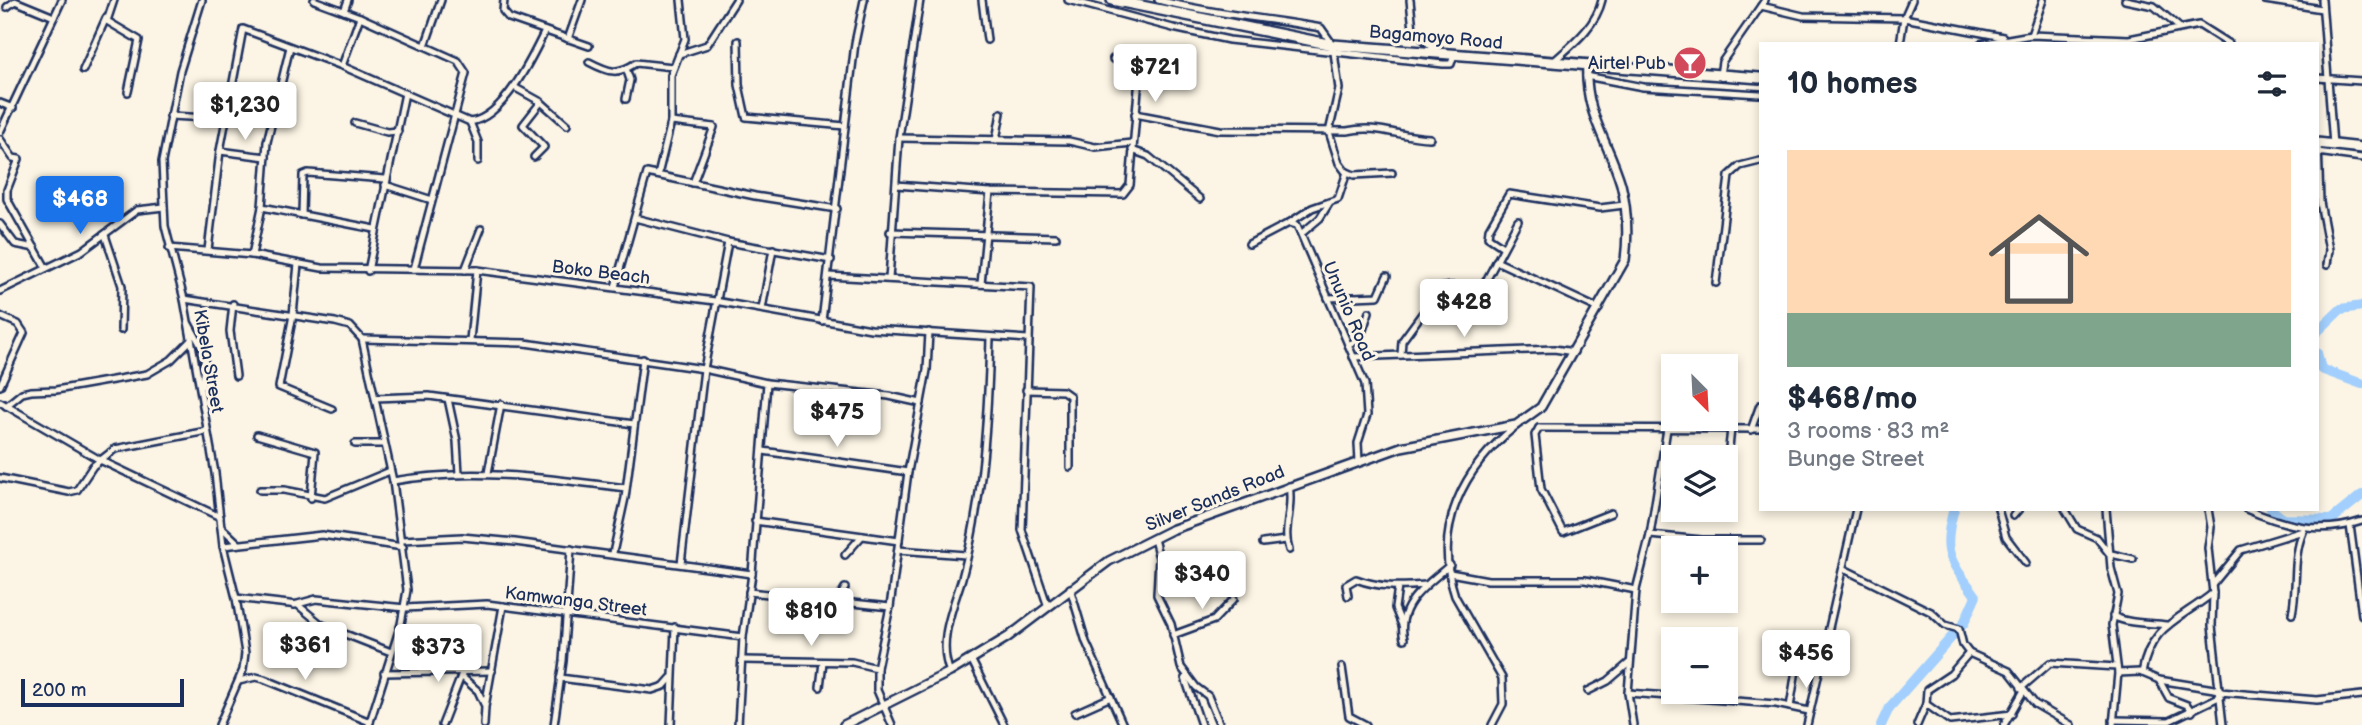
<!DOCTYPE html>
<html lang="en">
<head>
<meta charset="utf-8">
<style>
  body { margin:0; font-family:"Balsamiq Sans",sans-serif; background:#f6f6f7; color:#1f2937; height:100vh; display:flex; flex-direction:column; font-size:26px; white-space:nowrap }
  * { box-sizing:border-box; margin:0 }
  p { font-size:23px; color:#747a83 }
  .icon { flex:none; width:38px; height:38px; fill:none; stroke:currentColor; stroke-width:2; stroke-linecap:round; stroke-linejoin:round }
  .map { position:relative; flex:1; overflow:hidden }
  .side { position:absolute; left:1759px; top:42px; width:560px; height:469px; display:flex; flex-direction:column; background:#fff; border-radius:0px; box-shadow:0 4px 10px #0003 }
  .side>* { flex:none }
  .needle { width:46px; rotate:156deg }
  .buttons { position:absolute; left:1661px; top:354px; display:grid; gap:14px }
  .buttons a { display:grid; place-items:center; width:77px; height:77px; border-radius:0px; background:#fff; box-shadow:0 4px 10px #0003; font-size:35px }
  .scale { position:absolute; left:21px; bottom:18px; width:163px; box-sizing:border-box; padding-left:7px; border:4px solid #1b2f5e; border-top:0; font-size:19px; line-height:24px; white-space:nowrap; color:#1b2f5e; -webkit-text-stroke:5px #fcf5e5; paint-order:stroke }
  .price { position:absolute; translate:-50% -60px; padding:0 16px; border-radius:7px; background:#fff; color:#222; font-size:23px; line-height:46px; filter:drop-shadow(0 2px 4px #0008) }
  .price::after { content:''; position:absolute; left:50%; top:42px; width:21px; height:16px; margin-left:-10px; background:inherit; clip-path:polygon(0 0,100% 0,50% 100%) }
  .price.active { background:#1a73e8; color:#fff }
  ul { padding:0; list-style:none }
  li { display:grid; align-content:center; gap:14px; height:371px; padding:0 28px }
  li span { display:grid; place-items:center; height:217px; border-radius:0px; color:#555 }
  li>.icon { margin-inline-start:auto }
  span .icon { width:126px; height:126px; fill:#fffc; stroke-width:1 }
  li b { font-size:30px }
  h2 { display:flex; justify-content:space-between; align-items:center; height:84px; padding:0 28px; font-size:30px }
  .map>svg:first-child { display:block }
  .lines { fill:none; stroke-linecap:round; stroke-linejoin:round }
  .stream { stroke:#6c8fbd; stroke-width:2 }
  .river { stroke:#a2cffd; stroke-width:10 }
  .minor-casing { stroke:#1b2f5e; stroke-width:10 }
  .tertiary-casing { stroke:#1b2f5e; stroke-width:12 }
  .trunk-casing { stroke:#1b2f5e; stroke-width:14 }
  .minor { stroke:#fcf5e5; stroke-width:5 }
  .tertiary { stroke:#fcf5e5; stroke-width:7 }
  .trunk { stroke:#fcf5e5; stroke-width:9 }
  .labels { text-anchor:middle; stroke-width:6; stroke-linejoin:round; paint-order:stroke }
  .street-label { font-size:18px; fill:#1b2f5e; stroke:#fcf5e5 }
  .poi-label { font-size:18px; fill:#1b2f5e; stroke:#fcf5e5; text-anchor:end }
</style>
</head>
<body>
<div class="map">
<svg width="2362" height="725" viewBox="0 0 2362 725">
  <rect width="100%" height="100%" fill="#fcf5e5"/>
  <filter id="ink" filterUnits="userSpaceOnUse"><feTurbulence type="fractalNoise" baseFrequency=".0143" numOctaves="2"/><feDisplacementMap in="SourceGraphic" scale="14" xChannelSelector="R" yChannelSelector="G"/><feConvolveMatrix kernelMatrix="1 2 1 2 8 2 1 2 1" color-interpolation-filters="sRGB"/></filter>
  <g filter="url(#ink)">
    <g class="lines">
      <polyline class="stream" points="2339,140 2356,143"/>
      <g class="river">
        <polyline points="2317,332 2341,309 2362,306"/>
        <polyline points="2317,353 2321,369 2362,384"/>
        <polyline points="2271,509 2283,519 2331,520 2362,495"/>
        <path d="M1881,725L1889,708L1964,623L1976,596C1950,561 1941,553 1954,509"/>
      </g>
      <defs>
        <g id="minor">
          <polyline points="114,0 107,21 139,40 128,92"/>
          <polyline points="202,0 180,71 162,162 165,226 184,299 215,473 223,546 236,598 245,653 243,670 219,725"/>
          <polyline points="314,0 360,17 458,61 466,73 414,269"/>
          <polyline points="504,0 503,11 509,18 589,46"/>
          <polyline points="982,0 987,40"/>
          <polyline points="1068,0 1173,28 1229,40 1443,64 1451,64 1454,55"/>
          <path d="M1158,0C1211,14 1266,18 1321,28L1333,45L1339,89L1329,132L1339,163L1345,171L1354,175L1392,173"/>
          <polyline points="1410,0 1413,30 1437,51"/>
          <polyline points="2125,0 2154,6 2180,28"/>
          <polyline points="2265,0 2322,9"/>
          <polyline points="2322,0 2333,145"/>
          <polyline points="1761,6 1803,16 1904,18 2003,37"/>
          <polyline points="7,7 15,1 54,17"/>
          <polyline points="344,11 348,0"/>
          <polyline points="2031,35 2043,0"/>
          <polyline points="568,39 582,0"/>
          <polyline points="738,41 739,85 746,117 845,126"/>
          <polyline points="1900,44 1904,18 1912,0"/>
          <polyline points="1980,44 2031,35 2129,39 2199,25 2229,44"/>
          <polyline points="425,46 441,0"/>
          <polyline points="679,54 707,45 736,0"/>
          <path d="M1554,61C1573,44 1596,26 1602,0"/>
          <path d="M589,62C610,73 618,75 636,63L673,67"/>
          <polyline points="342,66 360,17"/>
          <polyline points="83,70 106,18"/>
          <polyline points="1720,75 1722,62 1765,0"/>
          <polyline points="1586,76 1643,87 1760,94"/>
          <polyline points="2317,78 2362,81"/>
          <polyline points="514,87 541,102 567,125"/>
          <polyline points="626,99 630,80 627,71"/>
          <polyline points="0,103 13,108"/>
          <path d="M1135,114L1220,130L1347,131C1379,124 1398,137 1430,138"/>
          <polyline points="170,116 227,119"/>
          <polyline points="470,122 478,142 478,161"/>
          <polyline points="671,122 714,127 693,183"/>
          <polyline points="355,123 387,132 398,131"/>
          <polyline points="0,132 62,0"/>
          <polyline points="899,138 1069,141 1095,147 1132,143"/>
          <polyline points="0,139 13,158 19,159 7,190 7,199 46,268"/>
          <polyline points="996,140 1001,113"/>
          <polyline points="2318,143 2320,202 2329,250 2327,265"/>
          <polyline points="1132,150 1148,156 1200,199"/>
          <polyline points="220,151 266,157"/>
          <polyline points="2317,152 2362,158"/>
          <polyline points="534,157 544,147 523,125 541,102"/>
          <polyline points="658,175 671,122 671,75 685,39 681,0"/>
          <polyline points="385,185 432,200"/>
          <polyline points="896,185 990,192 1123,194 1130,185 1139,78 1131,63 1113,59"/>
          <polyline points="262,207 375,229"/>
          <polyline points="302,215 303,175 308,173 385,179"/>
          <polyline points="635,218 728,242 831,260"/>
          <polyline points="1289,223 1312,208 1338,199 1347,172"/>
          <polyline points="0,224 15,244 35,248"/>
          <polyline points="890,232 1056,237"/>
          <polyline points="1301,234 1320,218 1330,202"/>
          <polyline points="105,235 122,286 121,330"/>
          <polyline points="1249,244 1289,223 1297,225 1365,384 1367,415 1358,443 1359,462"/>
          <polyline points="1503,247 1488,237 1489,229 1509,194 1600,208 1624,205"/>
          <polyline points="169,248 252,255 322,268 477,270 715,301 871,329 1029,339"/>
          <path d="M208,250L220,151L243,29L342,66L470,122C503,118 532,58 545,31"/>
          <polyline points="252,255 262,207 267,142 290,47"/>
          <polyline points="1496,261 1599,309"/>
          <polyline points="298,264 293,315 279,387 332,409"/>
          <polyline points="465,270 481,229"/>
          <polyline points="368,271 405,93"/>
          <polyline points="828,276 1031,287 1022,530 1048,607"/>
          <polyline points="889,279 899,138 920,0"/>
          <polyline points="1716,283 1729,176 1740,166 1760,161"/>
          <polyline points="981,284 990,192"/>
          <polyline points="615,287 647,173 755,196 837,209"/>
          <polyline points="0,291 82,251 137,210 164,207"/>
          <polyline points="1328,298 1378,296 1387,276"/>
          <polyline points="184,299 335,322 350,326 362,339 393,481 407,590 401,624 369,725"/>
          <polyline points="233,304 230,331 236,376"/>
          <polyline points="762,309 773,249"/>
          <polyline points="0,316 18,324 24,333 0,386"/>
          <polyline points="822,321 855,43 864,0"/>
          <polyline points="189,324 205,353 202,386"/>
          <polyline points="362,339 525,343 704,369 767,383 889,396 921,403"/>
          <polyline points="470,340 477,270"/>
          <polyline points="1348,345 1360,339 1369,312"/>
          <polyline points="1401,355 1402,341 1441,288 1452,286 1474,296 1479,294 1518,221"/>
          <polyline points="1353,357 1554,349 1574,352"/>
          <polyline points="1026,390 1063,391 1070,396 1070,467"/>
          <polyline points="375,398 429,396 634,424"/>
          <polyline points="448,399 457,441 459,474"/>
          <polyline points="0,402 100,460 220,517"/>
          <polyline points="6,406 22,393 31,391 56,390 147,374 171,360 190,341"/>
          <polyline points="1539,428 1760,429"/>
          <polyline points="1539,428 1535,435 1541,489 1563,532 1611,513"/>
          <polyline points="1751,430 1760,405"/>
          <polyline points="257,435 315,452 311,498"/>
          <polyline points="355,444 384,444"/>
          <polyline points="763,451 908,472"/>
          <polyline points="488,473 501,404"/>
          <polyline points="1726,476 1731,429"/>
          <polyline points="0,478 69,492 77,490 93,466 115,449 207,431"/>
          <path d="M393,481C471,467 548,478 626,488"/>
          <polyline points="260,490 284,490 325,498 390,471"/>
          <polyline points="1998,509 2006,537 2026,563"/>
          <polyline points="2065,509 2077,529 2097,538 2111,556"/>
          <polyline points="2106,509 2111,568 2118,594 2112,625 2118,673 2113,725"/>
          <polyline points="2208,509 2211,527 2208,548 2213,593 2212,626 2223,725"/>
          <path d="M2246,509C2285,526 2320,535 2362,521"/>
          <polyline points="2013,516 2019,509"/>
          <polyline points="755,521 899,541"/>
          <polyline points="2350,525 2362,615"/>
          <polyline points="221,527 239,544"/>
          <polyline points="1650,535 1702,540 1761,540"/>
          <polyline points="1154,539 1159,558 1157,595 1171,624 1181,667 1196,687 1208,696 1220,725"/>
          <polyline points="402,540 462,537 515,542 752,574"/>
          <polyline points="1702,540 1713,548"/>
          <polyline points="1263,543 1286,540"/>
          <polyline points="223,546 322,535 403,547"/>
          <polyline points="898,550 966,555"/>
          <path d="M1289,550C1282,529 1294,507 1289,486"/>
          <polyline points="613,553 625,498 643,359"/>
          <polyline points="2111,554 2133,559"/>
          <polyline points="845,555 862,536"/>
          <polyline points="1726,558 1729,571 1726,579"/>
          <polyline points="681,564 704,369 728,242"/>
          <polyline points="1844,569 1931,612 1945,625 1959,629 1963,645 1969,653 2009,671 2035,704 2071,725"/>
          <polyline points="1450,573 1488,580 1585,580 1636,590"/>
          <polyline points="2213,584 2241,550 2303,531"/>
          <polyline points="1398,587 1395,608 1402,625"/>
          <polyline points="1070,588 1086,642 1123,725"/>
          <polyline points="749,592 890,607"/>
          <path d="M1348,596L1346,585L1356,579C1380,588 1401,587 1426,585"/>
          <polyline points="236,598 298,605 322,625 391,652"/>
          <polyline points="838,600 845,588"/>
          <polyline points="1713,603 1714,600"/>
          <polyline points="294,605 316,599 405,608 487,604 743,637"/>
          <path d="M2292,614C2298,586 2292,558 2303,532"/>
          <path d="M2113,616C2128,624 2149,623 2166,625"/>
          <polyline points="1173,635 1214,620 1234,599"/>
          <path d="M1404,639C1395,605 1428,584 1450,565"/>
          <polyline points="971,659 1004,725"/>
          <polyline points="742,660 852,662 877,668"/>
          <polyline points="1342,667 1349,716 1366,725"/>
          <path d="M950,672C937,642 953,608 962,578C983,501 988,416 990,337"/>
          <polyline points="384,673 492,671"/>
          <polyline points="2118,673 2140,672 2159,680 2220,690"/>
          <path d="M2142,673C2150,625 2180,620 2213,593"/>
          <polyline points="461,676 478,691 484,704"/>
          <polyline points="560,678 652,690 664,686 671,678"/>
          <polyline points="1185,678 1201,725"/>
          <polyline points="2159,680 2169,698 2187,705 2192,712"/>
          <polyline points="239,681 256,677 264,679 370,722"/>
          <polyline points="820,687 823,662"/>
          <polyline points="2021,688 2050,663 2117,667"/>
          <polyline points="1588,691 1608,681 1629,663"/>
          <polyline points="2220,692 2317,700 2362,695"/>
          <polyline points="1628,693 1776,704 1809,711"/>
          <polyline points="1926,704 1950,721 2012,714"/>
          <polyline points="1790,707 1796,670"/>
          <polyline points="1075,713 1111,697"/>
          <polyline points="2113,720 2169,721 2221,696"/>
          <polyline points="442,725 463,671"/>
          <polyline points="484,725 485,707 503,606"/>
          <polyline points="554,725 563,661 571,549"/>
          <polyline points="671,725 675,627"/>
          <polyline points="738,725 743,637 752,574 767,383"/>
          <polyline points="892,725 877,690 877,668 890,607 908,472 927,370 929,332"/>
          <path d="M1492,725L1503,704L1502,678L1455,596C1432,527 1463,468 1516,426"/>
          <polyline points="1633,725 1628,693 1636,590 1650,535 1667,429"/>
          <polyline points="1807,725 1856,509"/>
          <polyline points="1917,725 1926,704 1927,690 1951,674 1969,653"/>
          <polyline points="2004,725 2023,692"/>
        </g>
        <path id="tertiary" d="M844,725L950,672L1008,637L1109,561L1171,530L1401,447L1516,425L1541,407L1625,260C1628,236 1627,208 1621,184C1608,140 1584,113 1587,64"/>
        <g id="trunk">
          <polyline points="1112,0 1333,45 1760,78"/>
          <polyline points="2317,143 2362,148"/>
        </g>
      </defs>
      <use href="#minor" class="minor-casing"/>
      <use href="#tertiary" class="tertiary-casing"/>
      <use href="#trunk" class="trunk-casing"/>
      <use href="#minor" class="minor"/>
      <use href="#tertiary" class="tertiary"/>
      <use href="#trunk" class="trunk"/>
    </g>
  </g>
  <defs>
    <symbol id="bar-disc" viewBox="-11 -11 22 22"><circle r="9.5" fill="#d1495b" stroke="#fcf5e5"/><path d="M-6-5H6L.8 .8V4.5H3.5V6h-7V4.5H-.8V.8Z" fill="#fff"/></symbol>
  </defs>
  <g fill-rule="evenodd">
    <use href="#bar-disc" x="1671" y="44" width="38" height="38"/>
  </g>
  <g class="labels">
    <g class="street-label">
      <text transform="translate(1436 37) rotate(5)" y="6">Bagamoyo Road</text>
      <text transform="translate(601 272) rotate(7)" y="6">Boko Beach</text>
      <text transform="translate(1349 311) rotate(67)" y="6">Ununio Road</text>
      <text transform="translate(209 361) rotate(80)" y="6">Kibela Street</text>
      <text transform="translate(1215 498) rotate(-22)" y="6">Silver Sands Road</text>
      <text transform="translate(576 601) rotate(7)" y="6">Kamwanga Street</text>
    </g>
    <g class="poi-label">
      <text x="1666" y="69">Airtel Pub</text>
    </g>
  </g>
</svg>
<div class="buttons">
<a><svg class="needle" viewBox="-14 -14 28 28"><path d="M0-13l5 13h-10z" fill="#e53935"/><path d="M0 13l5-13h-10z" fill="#747a83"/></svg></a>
<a><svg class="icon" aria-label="layers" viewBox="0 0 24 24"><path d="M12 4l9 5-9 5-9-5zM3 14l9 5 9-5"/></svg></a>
<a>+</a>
<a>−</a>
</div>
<div class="scale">200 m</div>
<b class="price" style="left:1155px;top:104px">$721</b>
<b class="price" style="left:245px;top:142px">$1,230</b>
<b class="price active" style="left:80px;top:236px">$468</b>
<b class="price" style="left:1464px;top:339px">$428</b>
<b class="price" style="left:837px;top:449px">$475</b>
<b class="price" style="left:1202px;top:611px">$340</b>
<b class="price" style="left:811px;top:648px">$810</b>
<b class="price" style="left:305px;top:682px">$361</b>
<b class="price" style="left:438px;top:684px">$373</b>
<b class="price" style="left:1806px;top:690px">$456</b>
<section class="side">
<h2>10 homes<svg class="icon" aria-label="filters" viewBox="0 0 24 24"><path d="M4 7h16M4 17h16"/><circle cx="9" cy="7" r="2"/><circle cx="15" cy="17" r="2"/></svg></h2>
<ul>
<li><span style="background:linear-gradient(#ffd9b3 75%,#7fa58c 0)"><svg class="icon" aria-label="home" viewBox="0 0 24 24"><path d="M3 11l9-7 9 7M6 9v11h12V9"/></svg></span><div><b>$468/mo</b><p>3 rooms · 83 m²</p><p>Bunge Street</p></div></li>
</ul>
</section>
</div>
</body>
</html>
